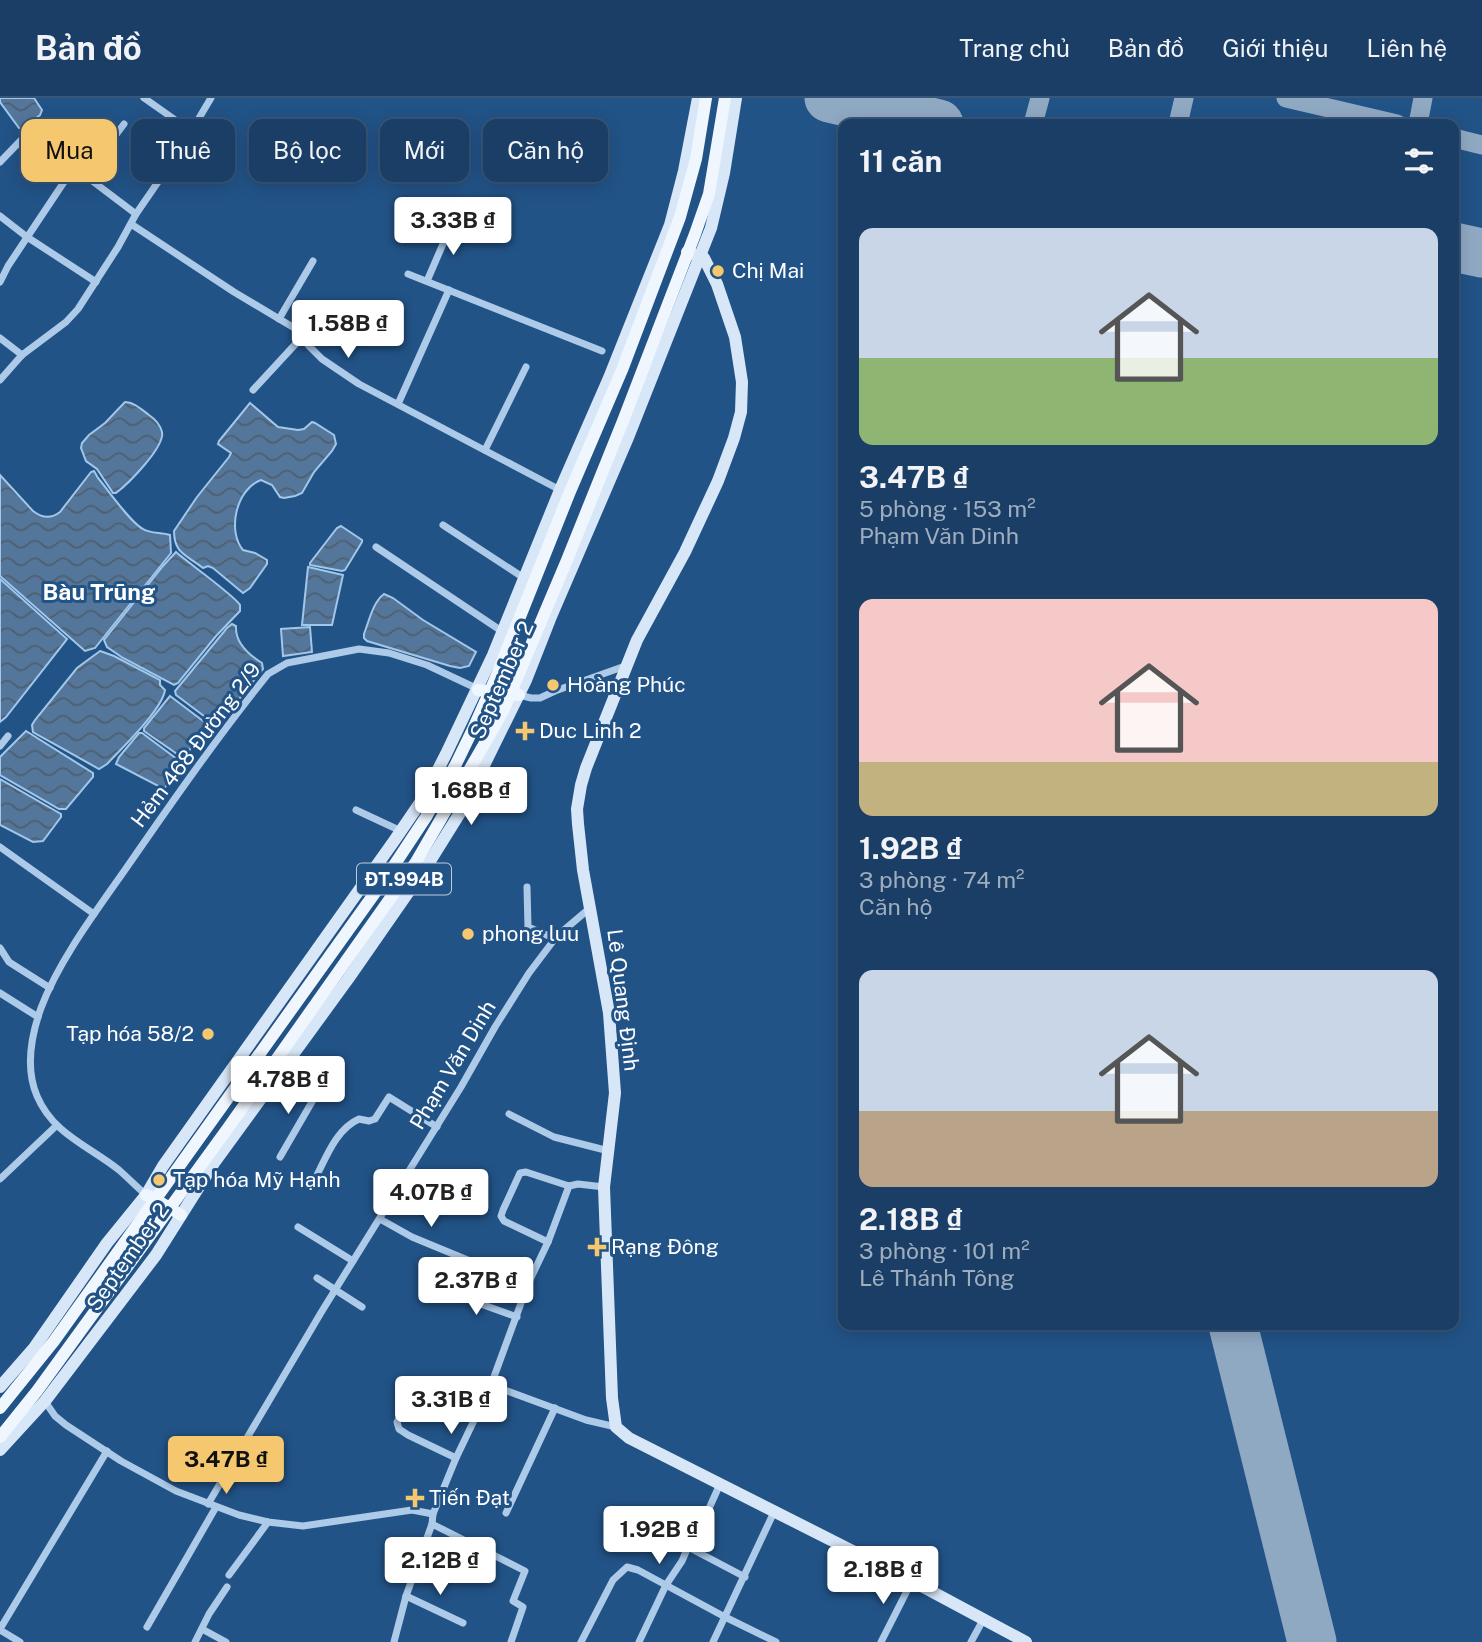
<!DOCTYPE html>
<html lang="vi">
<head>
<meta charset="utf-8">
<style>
  body { margin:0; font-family:"Public Sans",sans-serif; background:#23456b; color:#f1f3f6; height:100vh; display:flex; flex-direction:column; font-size:26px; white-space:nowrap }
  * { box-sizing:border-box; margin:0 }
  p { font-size:23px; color:#9faebf }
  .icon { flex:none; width:38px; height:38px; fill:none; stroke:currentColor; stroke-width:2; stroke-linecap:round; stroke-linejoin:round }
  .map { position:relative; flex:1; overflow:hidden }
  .drawer { position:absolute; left:838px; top:21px; width:621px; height:1211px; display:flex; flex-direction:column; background:#1a3e65; border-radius:14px; box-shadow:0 4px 18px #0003,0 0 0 2px #385779 }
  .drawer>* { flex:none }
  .hud { position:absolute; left:21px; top:21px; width:665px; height:63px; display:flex; gap:14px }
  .price { position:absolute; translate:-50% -60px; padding:0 16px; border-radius:7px; background:#fff; color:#222; font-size:23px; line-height:46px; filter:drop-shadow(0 2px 4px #0008) }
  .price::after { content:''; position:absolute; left:50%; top:42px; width:21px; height:16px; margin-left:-10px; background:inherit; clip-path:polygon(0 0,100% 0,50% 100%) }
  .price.selected { background:#f5c86f; color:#111 }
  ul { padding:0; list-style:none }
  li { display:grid; align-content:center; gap:14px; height:371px; padding:0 21px }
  li span { display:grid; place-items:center; height:217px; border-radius:14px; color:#555 }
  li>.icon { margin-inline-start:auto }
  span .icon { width:126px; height:126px; fill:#fffc; stroke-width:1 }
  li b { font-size:30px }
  h2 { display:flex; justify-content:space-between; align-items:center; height:84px; padding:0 21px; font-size:30px }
  .tag { padding:0 24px; border-radius:14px; background:#1a3e65; box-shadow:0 4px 18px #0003,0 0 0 2px #385779; font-size:24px; line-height:63px }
  .tag.selected { background:#f5c86f; color:#111 }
  header { display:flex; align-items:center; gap:42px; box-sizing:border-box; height:98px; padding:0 35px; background:#1a3e65; border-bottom:2px solid #385779 }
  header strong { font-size:33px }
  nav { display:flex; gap:38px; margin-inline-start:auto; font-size:24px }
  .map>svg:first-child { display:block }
  .water { fill:url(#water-waves); stroke:#a1c7ea; stroke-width:2 }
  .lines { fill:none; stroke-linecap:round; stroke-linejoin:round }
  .taxiway { stroke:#90a9c3; stroke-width:19 }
  .runway { stroke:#90a9c3; stroke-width:49 }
  .minor { stroke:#adcbe9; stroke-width:7 }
  .secondary { stroke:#d8e7f8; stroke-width:12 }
  .primary { stroke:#f0f6fe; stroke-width:12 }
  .poi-dot { fill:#f5c86f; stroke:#225387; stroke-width:2.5 }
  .labels { text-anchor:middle; stroke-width:6; stroke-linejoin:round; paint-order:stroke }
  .shield { fill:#225387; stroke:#bdcbdb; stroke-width:2 }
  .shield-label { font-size:19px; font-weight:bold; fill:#fff }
  .poi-label { font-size:21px; fill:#fff; stroke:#225387; text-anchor:start }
  .street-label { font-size:21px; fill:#fff; stroke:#225387 }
  .neighbourhood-label { font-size:23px; font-weight:bold; fill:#fff; stroke:#225387 }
</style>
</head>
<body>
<header>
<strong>Bản đồ</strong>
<nav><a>Trang chủ</a><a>Bản đồ</a><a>Giới thiệu</a><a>Liên hệ</a></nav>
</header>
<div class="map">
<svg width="1482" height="1544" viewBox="0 0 1482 1544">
  <defs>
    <pattern id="water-waves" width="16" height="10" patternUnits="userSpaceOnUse" patternTransform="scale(1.75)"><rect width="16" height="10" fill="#53769a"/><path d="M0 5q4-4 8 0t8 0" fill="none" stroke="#4f5f6f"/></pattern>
  </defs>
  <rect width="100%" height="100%" fill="#225387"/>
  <g class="water">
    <polygon points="0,0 34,0 42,12 40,17 23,30 19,30 0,4"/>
    <path d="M125,304C134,304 141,311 149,317C155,321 160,326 162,334C165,349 128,386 116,395H113L97,371L86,363L81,350L82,345L89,337L105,325Z"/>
    <path d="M250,305L278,329L298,332L304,331L312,324L315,325L334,337L336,346L332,353L314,374L302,395L295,398L284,400L280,399L272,387L261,382C236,391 227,433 243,452L255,455L267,462V466L250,490L243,495L213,470L208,468L203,470C187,457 174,456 174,433L197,399L229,359L231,355L218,346L219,343Z"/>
    <path d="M94,373L98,380C109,393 130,424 143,431C151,436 161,434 170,437L171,455L95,550L85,553L0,478V377L33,413C42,420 51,421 60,414L91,374Z"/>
    <polygon points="341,428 362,442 362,444 345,472 342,473 310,467 310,465 337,430"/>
    <path d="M176,454C187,464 235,498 240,507C240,509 240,511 240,513L216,538L178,585L174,587L123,560L107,549L104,542L163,468Z"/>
    <polygon points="308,469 343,477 332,527 302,527"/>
    <polygon points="0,481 67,541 6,619 0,624"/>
    <path d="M384,496L393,500L423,522L476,554L469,568L460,570L450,568L367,543L364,540V536C369,523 373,504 384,496Z"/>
    <path d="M232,526L236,528C235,544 249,557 262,565L263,571L223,621L219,624H212L176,597L175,593L227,530Z"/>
    <polygon points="310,529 312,554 283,558 281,531"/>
    <path d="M100,553L114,558L160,582V587L165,592C162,612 122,650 107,666L99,671L33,634L32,627L35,622L77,570Z"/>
    <polygon points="170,598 207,626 207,628 194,642 187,658 183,660 144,633 144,630"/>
    <polygon points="26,633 93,675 93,679 66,711 59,711 0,677 0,659"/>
    <polygon points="139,635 142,635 181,664 179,669 164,691 116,666 119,659"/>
    <polygon points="0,681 61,716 61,719 43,743 33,744 0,727"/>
  </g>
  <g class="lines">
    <g class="taxiway">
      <polyline points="1286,0 1397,26"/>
      <polyline points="1033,26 1040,0"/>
      <polyline points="1178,26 1184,0"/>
      <polyline points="1418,26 1423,0"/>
      <polyline points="1454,40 1482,47"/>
    </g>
    <g class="runway">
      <polyline points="829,0 939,26"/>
      <polyline points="1454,149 1482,155"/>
      <polyline points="1233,1227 1312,1544"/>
    </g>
    <g class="minor">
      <polyline points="144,0 191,33"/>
      <polyline points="54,54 136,116"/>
      <polyline points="0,64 26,37"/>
      <polyline points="86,77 124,26"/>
      <polyline points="0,118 27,139 96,184"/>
      <polyline points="131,126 234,194 296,231 309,248 322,261 359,286 562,393"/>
      <polyline points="408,176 602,253"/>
      <polyline points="427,183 452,125"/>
      <polyline points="0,184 8,168 74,69"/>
      <polyline points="279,221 313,163"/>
      <polyline points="0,240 22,257"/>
      <polyline points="0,282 22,257 66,224 78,211 118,149 136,116 180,52 211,0"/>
      <polyline points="253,292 302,239"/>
      <polyline points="398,306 449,192"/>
      <polyline points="485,352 526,269"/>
      <polyline points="443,427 524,480"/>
      <polyline points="376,449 503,534"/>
      <polyline points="519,597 531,600 540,600 555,593 628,567"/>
      <polyline points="0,648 8,638"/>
      <polyline points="356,712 401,733"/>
      <polyline points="0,749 94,816"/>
      <polyline points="527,789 528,829 549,838 557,838"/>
      <polyline points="0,850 9,864 50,890"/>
      <polyline points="0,895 38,919"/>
      <polyline points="509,1016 554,1039 609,1053"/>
      <polyline points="280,1059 320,990"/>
      <polyline points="0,1081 56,1028"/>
      <path d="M315,1081C326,1060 336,1031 359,1021L369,1023L375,1021L389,999L437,1029"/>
      <path d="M146,1097C137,1089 128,1080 119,1072C89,1048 53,1036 37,998C25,970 31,938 41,910C59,862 97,812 127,769C172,704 218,638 268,576L287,565L359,551L389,555L427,567L478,591"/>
      <polyline points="380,1121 412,1139 470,1163"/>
      <polyline points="298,1129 353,1163"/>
      <polyline points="548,1144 504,1123 501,1118 503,1112 520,1075 526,1074 569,1088"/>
      <polyline points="317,1180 362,1209"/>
      <polyline points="451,1188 478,1205 517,1219"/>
      <polyline points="491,1287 528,1186 548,1144 569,1088 578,1086 604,1089"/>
      <polyline points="415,1294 397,1324 399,1331 408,1337 456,1360"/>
      <polyline points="44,1302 55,1318 66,1327 121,1363 176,1393 239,1417 268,1424 303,1428 412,1412 433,1416"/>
      <polyline points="208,1406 322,1213 461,989 495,929 529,875 557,838 590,810"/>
      <polyline points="506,1415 555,1310"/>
      <polyline points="432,1426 525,1473 513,1503 523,1509 511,1544"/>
      <polyline points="688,1449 745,1479"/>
      <polyline points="229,1477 268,1424"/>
      <polyline points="406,1498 463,1525"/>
      <polyline points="147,1529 216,1409"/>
      <polyline points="0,1531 107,1353"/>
      <polyline points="202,1531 226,1544"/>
      <polyline points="0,1532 20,1544"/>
      <polyline points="195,1544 209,1516 227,1489"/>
      <polyline points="394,1544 406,1498 432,1426 433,1416 456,1360 491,1287 586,1322 616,1329"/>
      <polyline points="581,1544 613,1482 627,1469 638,1472 725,1519 776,1544"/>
      <polyline points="639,1544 666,1487 682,1463 688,1449 698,1435 720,1386"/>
      <polyline points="713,1544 774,1414"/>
      <polyline points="881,1544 912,1483"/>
      <polyline points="971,1544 983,1522"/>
    </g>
    <g class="secondary">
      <polyline points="687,154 704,160 717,186 735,239 742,284 741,314 734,340 718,383 685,454 637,542 586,670 581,687 577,711 578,726 583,772 609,915 615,995 604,1089 612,1300 616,1329 629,1340 912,1483 1026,1544"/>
      <polyline points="0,1289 34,1250 107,1145 146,1097 163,1068 394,743 424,699 446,656 493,557 560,392 609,280 670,127 684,73 698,0"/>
      <polyline points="0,1352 45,1303 156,1157 214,1065 348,881 430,763 463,710 526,582 550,521 627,342 711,130 724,75 736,0"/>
    </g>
    <g class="primary">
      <polyline points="478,592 519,597"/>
      <polyline points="146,1097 155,1101 181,1117"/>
      <polyline points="0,1310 54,1243 387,778 426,719 455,668 473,631 494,584 569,396 622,272 680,119 696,61 706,0"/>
      <polyline points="0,1339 37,1293 228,1030 416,764 493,631 504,611 567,462 623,323 695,136 709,96 725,0"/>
    </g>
  </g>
  <g class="poi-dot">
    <circle cx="718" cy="173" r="7"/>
    <circle cx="553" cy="587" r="7"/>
    <path d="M521.5 622.5h7v7h7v7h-7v7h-7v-7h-7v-7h7z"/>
    <circle cx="468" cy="836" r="7"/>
    <circle cx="208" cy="936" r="7"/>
    <circle cx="159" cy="1082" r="7"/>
    <path d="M593.5 1138.5h7v7h7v7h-7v7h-7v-7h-7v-7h7z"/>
    <path d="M411.5 1389.5h7v7h7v7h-7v7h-7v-7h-7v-7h7z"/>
  </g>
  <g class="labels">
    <rect class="shield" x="357" y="765.5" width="94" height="31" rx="5"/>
    <g class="shield-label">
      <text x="404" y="788">ĐT.994B</text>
    </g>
    <g class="poi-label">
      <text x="732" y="180">Chị Mai</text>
      <text x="567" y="594">Hoàng Phúc</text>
      <text x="539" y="640">Duc Linh 2</text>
      <text x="482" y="843">phong luu</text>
      <text x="194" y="943" text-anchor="end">Tạp hóa 58/2</text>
      <text x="173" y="1089">Tạp hóa Mỹ Hạnh</text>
      <text x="611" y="1156">Rạng Đông</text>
      <text x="429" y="1407">Tiến Đạt</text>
    </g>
    <g class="street-label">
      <text transform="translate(502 582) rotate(-66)" y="7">September 2</text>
      <text transform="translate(196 647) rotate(-53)" y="7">Hẻm 468 Đường 2/9</text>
      <text transform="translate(623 902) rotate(83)" y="7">Lê Quang Định</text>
      <text transform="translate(453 967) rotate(-59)" y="7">Phạm Văn Dinh</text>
      <text transform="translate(128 1159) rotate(-55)" y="7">September 2</text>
    </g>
    <g class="neighbourhood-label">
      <text x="99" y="502">Bàu Trũng</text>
    </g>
  </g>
</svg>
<b class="price" style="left:453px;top:159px">3.33B ₫</b>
<b class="price" style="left:348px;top:262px">1.58B ₫</b>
<b class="price" style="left:471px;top:729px">1.68B ₫</b>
<b class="price" style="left:288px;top:1018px">4.78B ₫</b>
<b class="price" style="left:431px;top:1131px">4.07B ₫</b>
<b class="price" style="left:476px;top:1219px">2.37B ₫</b>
<b class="price" style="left:451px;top:1338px">3.31B ₫</b>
<b class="price selected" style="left:226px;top:1398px">3.47B ₫</b>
<b class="price" style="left:659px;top:1468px">1.92B ₫</b>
<b class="price" style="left:440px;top:1499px">2.12B ₫</b>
<b class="price" style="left:883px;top:1508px">2.18B ₫</b>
<div class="hud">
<a class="tag selected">Mua</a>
<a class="tag">Thuê</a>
<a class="tag">Bộ lọc</a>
<a class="tag">Mới</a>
<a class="tag">Căn hộ</a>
</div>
<section class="drawer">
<h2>11 căn<svg class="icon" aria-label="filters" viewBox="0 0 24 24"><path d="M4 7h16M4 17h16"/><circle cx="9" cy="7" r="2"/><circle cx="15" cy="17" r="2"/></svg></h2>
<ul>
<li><span style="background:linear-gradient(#c9d6e8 60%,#8fb573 0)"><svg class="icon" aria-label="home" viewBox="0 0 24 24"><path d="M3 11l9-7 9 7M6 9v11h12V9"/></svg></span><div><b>3.47B ₫</b><p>5 phòng · 153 m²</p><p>Phạm Văn Dinh</p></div></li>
<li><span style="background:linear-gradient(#f6c9c9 75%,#c2b280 0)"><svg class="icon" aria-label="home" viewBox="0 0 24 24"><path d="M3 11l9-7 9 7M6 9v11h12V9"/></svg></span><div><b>1.92B ₫</b><p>3 phòng · 74 m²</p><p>Căn hộ</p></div></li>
<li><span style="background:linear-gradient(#c9d6e8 65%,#b9a48a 0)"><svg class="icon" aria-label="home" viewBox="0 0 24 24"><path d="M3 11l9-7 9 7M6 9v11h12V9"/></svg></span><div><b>2.18B ₫</b><p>3 phòng · 101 m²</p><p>Lê Thánh Tông</p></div></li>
</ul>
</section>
</div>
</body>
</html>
